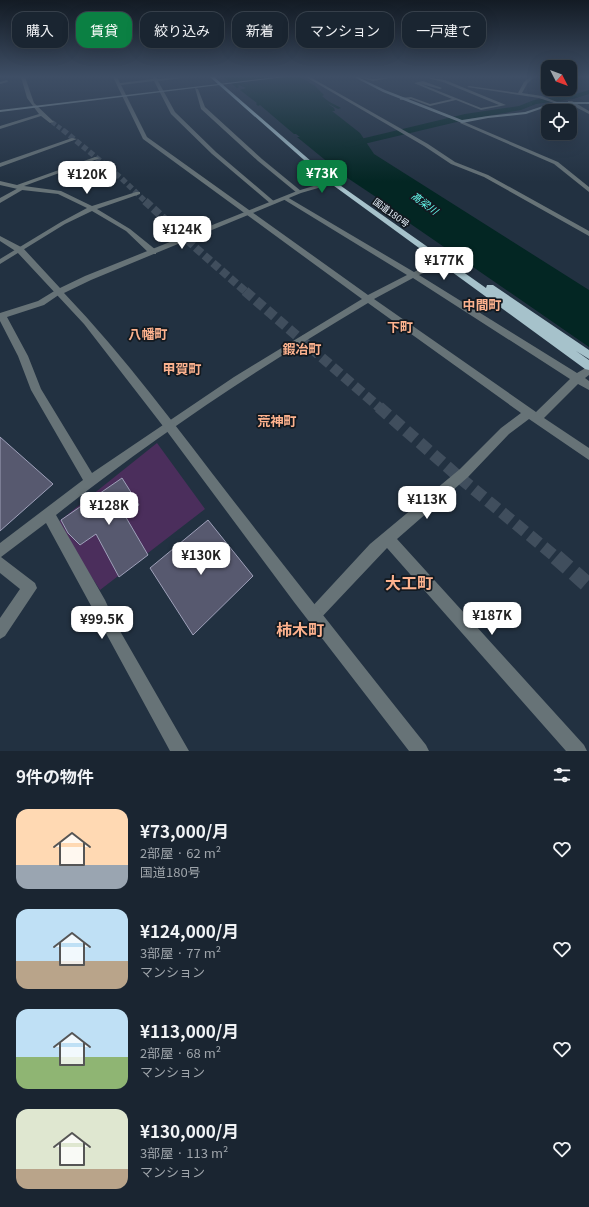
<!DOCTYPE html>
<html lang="ja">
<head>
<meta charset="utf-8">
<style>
  body { margin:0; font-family:Georgia,"Noto Sans JP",serif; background:#27313d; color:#f1f3f6; height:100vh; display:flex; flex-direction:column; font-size:15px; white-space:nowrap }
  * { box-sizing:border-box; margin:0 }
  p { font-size:13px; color:#9fa5ab }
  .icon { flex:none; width:22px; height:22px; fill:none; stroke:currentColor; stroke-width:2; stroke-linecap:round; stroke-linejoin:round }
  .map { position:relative; height:751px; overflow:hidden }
  .details { display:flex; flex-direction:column; background:#1a2531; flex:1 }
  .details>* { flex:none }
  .guide { position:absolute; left:12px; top:12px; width:565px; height:36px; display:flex; gap:8px }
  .needle { width:26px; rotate:132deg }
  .tools { position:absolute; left:541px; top:60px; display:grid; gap:8px }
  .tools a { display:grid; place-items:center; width:36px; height:36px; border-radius:8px; background:#1a2531; box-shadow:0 4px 16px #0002,0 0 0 1px #38424d; font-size:20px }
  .price { position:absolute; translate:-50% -34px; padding:0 9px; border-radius:8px; background:#fff; color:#222; font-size:13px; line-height:26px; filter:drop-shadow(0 1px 2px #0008) }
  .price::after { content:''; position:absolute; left:50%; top:24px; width:12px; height:9px; margin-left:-6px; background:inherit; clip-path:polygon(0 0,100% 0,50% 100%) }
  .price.selected { background:#0b8043; color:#fff }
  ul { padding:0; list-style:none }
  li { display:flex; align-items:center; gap:12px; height:100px; padding:0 16px }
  li span { display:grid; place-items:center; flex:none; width:112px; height:80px; border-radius:12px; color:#555 }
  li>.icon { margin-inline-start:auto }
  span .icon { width:48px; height:48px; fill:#fffc; stroke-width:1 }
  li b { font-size:17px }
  h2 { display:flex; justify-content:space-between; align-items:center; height:48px; padding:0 16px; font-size:17px }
  .pill { padding:0 14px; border-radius:12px; background:#1a2531; box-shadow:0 4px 16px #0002,0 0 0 1px #38424d; font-size:14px; line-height:36px }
  .pill.selected { background:#0b8043; color:#fff }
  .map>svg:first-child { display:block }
  .green { fill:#4b2e5c }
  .water { fill:#032623 }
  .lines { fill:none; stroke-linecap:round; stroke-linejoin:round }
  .river { fill:#032623; fill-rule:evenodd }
  .building { fill:#57596f; stroke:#9fa1ba }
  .minor-tunnel-far5 { stroke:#404e5d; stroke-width:4.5; stroke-dasharray:4.5 2; stroke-linecap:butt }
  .minor-tunnel-far4 { stroke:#404e5d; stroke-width:5.5; stroke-dasharray:5.5 3; stroke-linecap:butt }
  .minor-tunnel-far3 { stroke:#404e5d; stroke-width:8; stroke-dasharray:8 3.5; stroke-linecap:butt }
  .minor-tunnel-far2 { stroke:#404e5d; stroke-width:10; stroke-dasharray:10 4.5; stroke-linecap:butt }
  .minor-tunnel-far1 { stroke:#404e5d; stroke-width:12; stroke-dasharray:12 6; stroke-linecap:butt }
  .minor-tunnel { stroke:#404e5d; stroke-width:16; stroke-dasharray:16 8; stroke-linecap:butt }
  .minor { fill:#677377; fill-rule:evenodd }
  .tertiary { fill:#677377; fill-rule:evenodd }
  .secondary { fill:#85989e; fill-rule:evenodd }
  .trunk { fill:#a6c2cb; fill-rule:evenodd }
  .labels { text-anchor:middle; stroke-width:3.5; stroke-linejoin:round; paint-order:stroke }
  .far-street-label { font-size:9px; fill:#e9f3fd; stroke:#121920 }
  .far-water-label { font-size:10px; font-style:italic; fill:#66fef0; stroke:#121920 }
  .quarter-label { font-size:13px; font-weight:bold; fill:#fdb28e; stroke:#121920 }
  .near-quarter-label { font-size:16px; font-weight:bold; fill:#fdb28e; stroke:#121920 }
</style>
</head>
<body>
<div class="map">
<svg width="589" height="751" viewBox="0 0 589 751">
  <rect width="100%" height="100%" fill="#223141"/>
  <polygon class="green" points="157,443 205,509 100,590 57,523"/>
  <path class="water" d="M223,77H298L310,82H308L314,85L324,95L322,96C328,102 334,104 341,108L338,109L327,103L334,108L335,111H332L360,133L374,154L589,290V347L389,209L382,201L346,177L297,137H300L296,134H294L260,105L258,106L256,104L257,103L240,90L246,88L239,85L237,86L239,87L237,88Z"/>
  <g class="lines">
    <polygon class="river" points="589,90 589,94 573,99 536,104 521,110 465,120 347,148 342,145 344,143 465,114 519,106 534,100 572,95"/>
  </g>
  <g class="building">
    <polygon points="0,437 53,484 0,531"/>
    <polygon points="122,478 139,505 124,514 148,555 119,577 96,534 80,545 68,533 61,520"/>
    <polygon points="208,520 253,576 193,635 150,568"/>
  </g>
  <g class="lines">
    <polyline class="minor-tunnel-far5" points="52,122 64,131"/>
    <polyline class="minor-tunnel-far4" points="63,130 120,177 146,202"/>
    <polyline class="minor-tunnel-far3" points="145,201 197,249 246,292"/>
    <polyline class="minor-tunnel-far2" points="245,291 380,408"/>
    <polyline class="minor-tunnel-far1" points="379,407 459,477 557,558"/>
    <polyline class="minor-tunnel" points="556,557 589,586"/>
    <g class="minor">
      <polygon points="21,77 25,77 34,103 54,122 50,123 41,116 0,129 0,126 39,114 27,98"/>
      <path d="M113,77H117L120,83L153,79L152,77H156L157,79L185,77L183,78L158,81L175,112L216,152L276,203L271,204L212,154L171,114L154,81L121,85L147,137L368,295L407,275L283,199V197H287L414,272L446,256H452V260L419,275L577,373L589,366V375L585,378L589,381V390L578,384L544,418L589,448V460L529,419L509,434L468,477L397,539L584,745L587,751H566L387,548L319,620L314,622L309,620L307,615L309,610L370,544L460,469L501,428L521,413L368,303C260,367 154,437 56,515L105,600L116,624L189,751H170L46,523L1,557L35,583L37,588L5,636L0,639V618L20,589L0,573V543L83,480L31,390L18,356L0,321V313L38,301L56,290H62L63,292L44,305L7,317L28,356L41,389L92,473L234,377L362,299L143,139ZM413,278L570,379L536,412L374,299Z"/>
      <polygon points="306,77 310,77 428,144 455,162 488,175 589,231 589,236 484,177 451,164 424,146"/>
      <polygon points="359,77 373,79 395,77 373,81"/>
      <polygon points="424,77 445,80 506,105 481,110 456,100 430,106 411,99 400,100 400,98 411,97 430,104 452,99 414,83 423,81 442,88 440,89 421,84 481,108 499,105 443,82"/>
      <polygon points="530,77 534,77 527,84 522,93 542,96 557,102 557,104 539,98 467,87 469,86 518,93 524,82"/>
      <polygon points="7,80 8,82 0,84 0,82"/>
      <polygon points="195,88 198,89 205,107 262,159 301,191 301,193 297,193 258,161 201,109"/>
      <polygon points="568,101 572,101 589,111 589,114 568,103"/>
      <polygon points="462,121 558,162 589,187 589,192 554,164 460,123"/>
      <polygon points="72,138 77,139 0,167 0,163"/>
      <polygon points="95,157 100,158 24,186 61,191 92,206 136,192 140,192 140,194 97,209 130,229 156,250 156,254 150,254 126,231 92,211 65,224 0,264 0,259 61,222 87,208 58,194 22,190 0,185 0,181 17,185"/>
    </g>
    <g class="tertiary">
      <path d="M340,178L343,180L342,181L301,193L91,280L64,293C125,357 178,429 232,499C296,581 361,663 426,745L429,751H409L294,602L166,430L84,324L17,252L0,241V236L23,248L60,288L85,276L297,191Z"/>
      <polygon points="22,186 25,188 24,189 0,203 0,198"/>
    </g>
    <g class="secondary">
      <polygon points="277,77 285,77 0,112 0,110"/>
      <polygon points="354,77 358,77 385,90 462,120 488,116 525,112 555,102 589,102 589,104 555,104 526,114 488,118 462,123 383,92"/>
    </g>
    <polygon class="trunk" points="210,77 214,77 334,181 486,288 487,285 493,285 589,350 589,359 576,351 589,360 589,370 585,369 330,183"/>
  </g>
  <linearGradient id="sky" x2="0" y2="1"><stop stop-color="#131b24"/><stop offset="0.42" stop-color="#3e4e65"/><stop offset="1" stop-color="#3e4e65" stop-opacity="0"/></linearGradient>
  <rect width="589" height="182" fill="url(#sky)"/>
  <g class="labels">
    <g class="far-street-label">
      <text transform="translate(391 213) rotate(36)" y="3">国道180号</text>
    </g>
    <g class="far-water-label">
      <text transform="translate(425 203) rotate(37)" y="4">高梁川</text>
    </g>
    <g class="quarter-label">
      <text x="482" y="310">中間町</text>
      <text x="400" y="332">下町</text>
      <text x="148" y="339">八幡町</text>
      <text x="302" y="354">鍜冶町</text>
      <text x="182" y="374">甲賀町</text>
      <text x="277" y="426">荒神町</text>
    </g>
    <g class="near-quarter-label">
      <text x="409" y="589">大工町</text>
      <text x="300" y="636">柿木町</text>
    </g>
  </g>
</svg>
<div class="tools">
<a><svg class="needle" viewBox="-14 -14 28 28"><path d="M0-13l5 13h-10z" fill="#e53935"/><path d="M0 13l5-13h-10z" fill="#9fa5ab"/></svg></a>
<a><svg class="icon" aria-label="locate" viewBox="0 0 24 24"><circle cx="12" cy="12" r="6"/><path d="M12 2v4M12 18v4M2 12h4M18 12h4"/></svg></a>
</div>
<b class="price selected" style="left:322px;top:194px">¥73K</b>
<b class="price" style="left:87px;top:195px">¥120K</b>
<b class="price" style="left:182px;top:250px">¥124K</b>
<b class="price" style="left:444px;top:281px">¥177K</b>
<b class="price" style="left:427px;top:520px">¥113K</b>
<b class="price" style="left:109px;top:526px">¥128K</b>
<b class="price" style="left:201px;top:576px">¥130K</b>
<b class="price" style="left:492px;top:636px">¥187K</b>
<b class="price" style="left:102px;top:640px">¥99.5K</b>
<div class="guide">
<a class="pill">購入</a>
<a class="pill selected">賃貸</a>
<a class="pill">絞り込み</a>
<a class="pill">新着</a>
<a class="pill">マンション</a>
<a class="pill">一戸建て</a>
</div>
</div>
<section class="details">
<h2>9件の物件<svg class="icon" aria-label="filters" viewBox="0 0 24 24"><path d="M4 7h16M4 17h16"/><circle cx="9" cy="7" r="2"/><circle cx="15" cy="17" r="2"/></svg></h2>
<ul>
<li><span style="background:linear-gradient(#ffd9b3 70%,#9aa5b1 0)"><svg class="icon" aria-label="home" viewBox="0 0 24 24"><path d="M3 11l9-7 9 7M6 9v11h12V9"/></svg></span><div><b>¥73,000/月</b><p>2部屋 · 62 m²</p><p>国道180号</p></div><svg class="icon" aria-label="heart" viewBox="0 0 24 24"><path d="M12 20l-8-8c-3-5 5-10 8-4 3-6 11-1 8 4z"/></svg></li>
<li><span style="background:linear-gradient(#bfe0f5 65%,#b9a48a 0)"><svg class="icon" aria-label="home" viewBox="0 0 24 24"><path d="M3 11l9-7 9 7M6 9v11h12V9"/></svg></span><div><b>¥124,000/月</b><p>3部屋 · 77 m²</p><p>マンション</p></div><svg class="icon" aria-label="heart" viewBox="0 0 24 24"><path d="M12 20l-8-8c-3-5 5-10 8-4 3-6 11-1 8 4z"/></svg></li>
<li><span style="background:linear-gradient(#bfe0f5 60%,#8fb573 0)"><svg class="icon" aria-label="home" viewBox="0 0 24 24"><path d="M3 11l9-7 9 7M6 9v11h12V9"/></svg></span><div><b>¥113,000/月</b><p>2部屋 · 68 m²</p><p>マンション</p></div><svg class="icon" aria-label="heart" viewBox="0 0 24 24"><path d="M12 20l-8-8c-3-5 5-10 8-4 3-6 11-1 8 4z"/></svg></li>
<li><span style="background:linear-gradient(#dfe7d0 75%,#b9a48a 0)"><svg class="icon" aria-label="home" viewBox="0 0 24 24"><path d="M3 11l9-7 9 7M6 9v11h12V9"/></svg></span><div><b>¥130,000/月</b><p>3部屋 · 113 m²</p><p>マンション</p></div><svg class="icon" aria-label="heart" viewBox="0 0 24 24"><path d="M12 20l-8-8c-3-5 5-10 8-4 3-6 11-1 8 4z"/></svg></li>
</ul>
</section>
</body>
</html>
